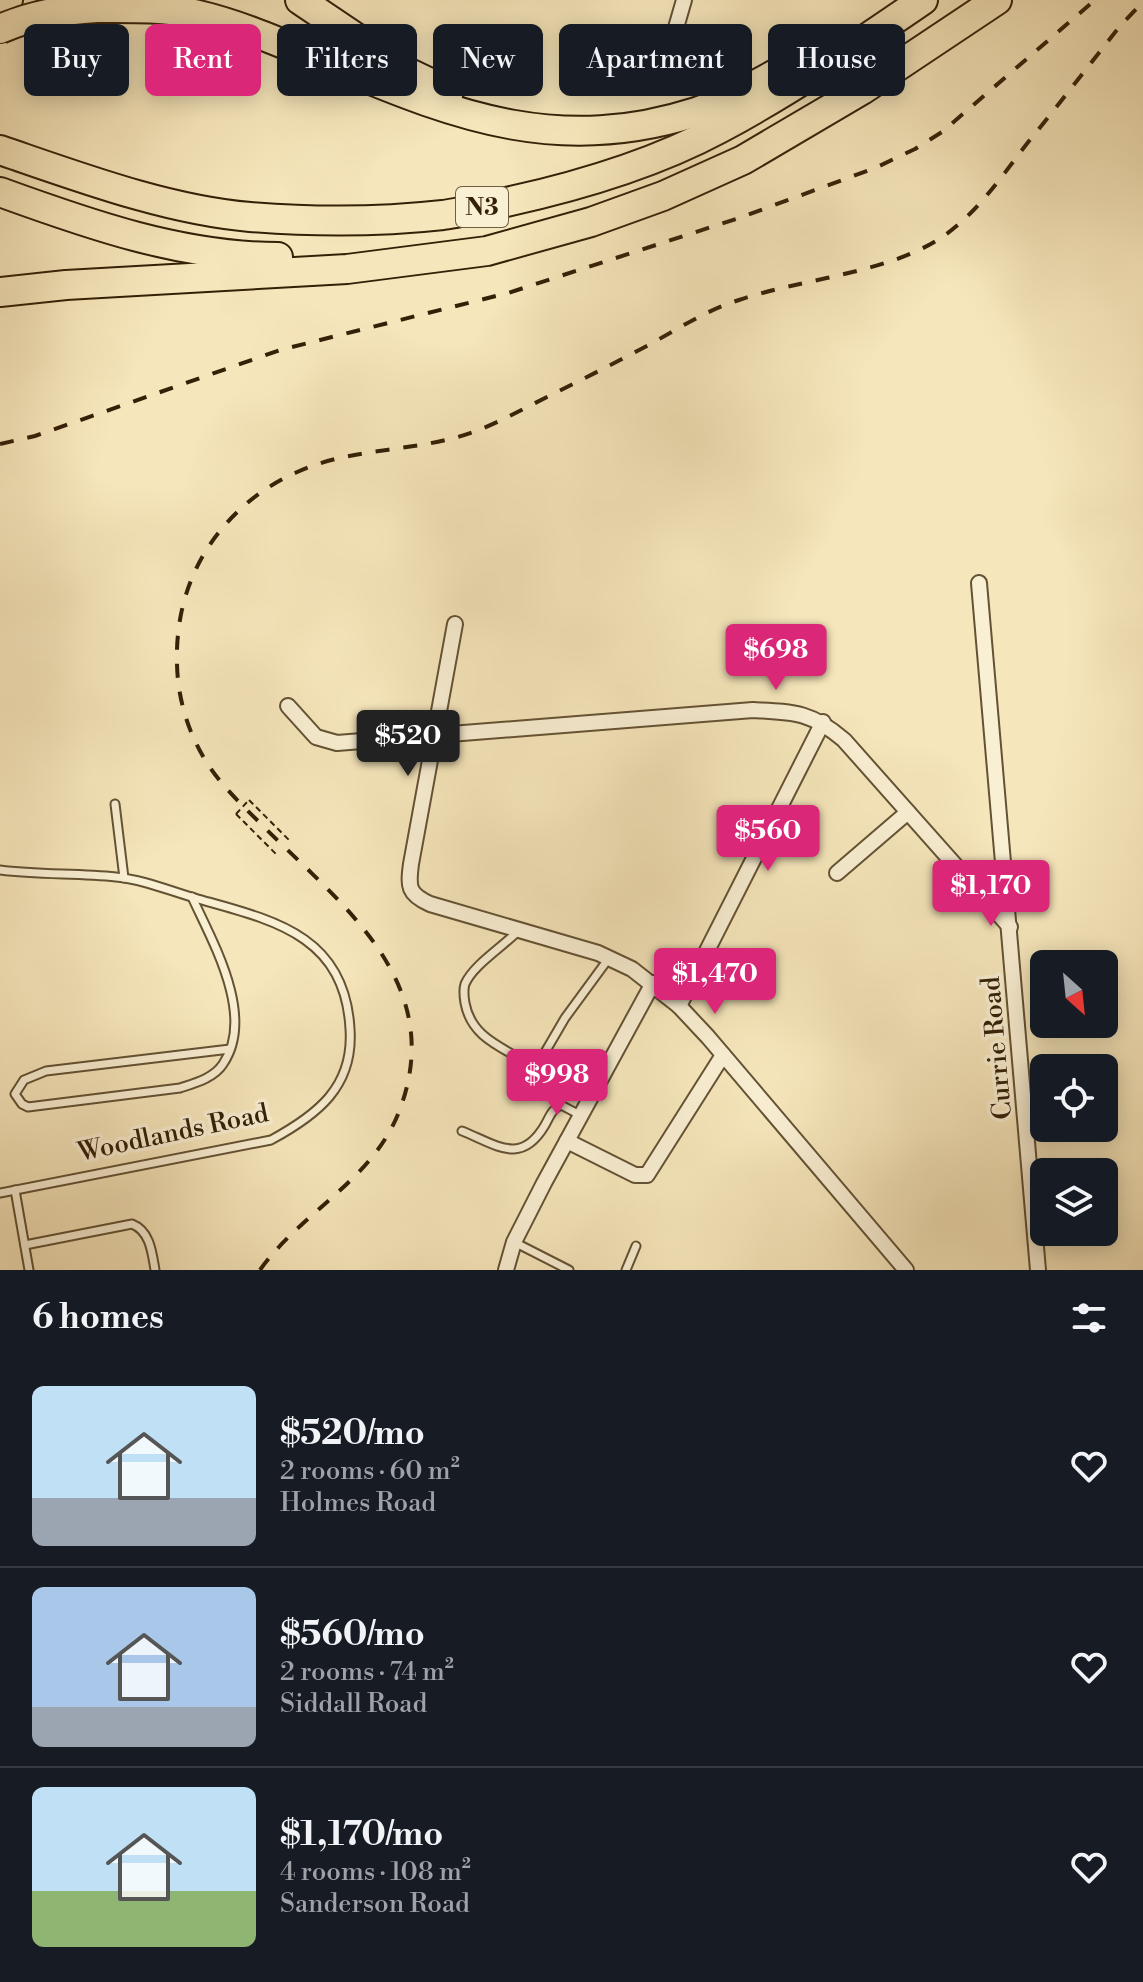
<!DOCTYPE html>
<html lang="en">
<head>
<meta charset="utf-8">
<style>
  body { margin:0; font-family:"Libre Bodoni",serif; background:#242831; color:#f1f3f6; height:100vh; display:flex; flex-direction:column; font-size:30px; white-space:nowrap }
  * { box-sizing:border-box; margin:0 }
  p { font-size:26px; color:#9ea1a6 }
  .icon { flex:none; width:44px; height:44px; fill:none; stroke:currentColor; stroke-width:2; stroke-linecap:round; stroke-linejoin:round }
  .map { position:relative; height:1270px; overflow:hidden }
  .side { display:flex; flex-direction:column; background:#171b24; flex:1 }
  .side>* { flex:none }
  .top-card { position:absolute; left:24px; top:24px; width:1096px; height:72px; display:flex; gap:16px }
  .needle { width:52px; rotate:153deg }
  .tools { position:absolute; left:1030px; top:950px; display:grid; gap:16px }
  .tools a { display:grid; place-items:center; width:88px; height:88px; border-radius:12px; background:#171b24; box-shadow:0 4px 20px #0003; font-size:40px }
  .price { position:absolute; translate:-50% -68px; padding:0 18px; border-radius:8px; background:#db2777; color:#fff; font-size:26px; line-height:52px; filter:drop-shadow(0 2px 4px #0008) }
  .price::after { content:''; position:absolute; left:50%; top:48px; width:24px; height:18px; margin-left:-12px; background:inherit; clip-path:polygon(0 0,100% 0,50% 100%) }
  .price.on { background:#222; color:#fff }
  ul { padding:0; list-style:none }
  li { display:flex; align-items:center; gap:24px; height:200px; padding:0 32px }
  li+li { border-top:2px solid #363941 }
  li span { display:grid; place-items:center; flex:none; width:224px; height:160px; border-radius:12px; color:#555 }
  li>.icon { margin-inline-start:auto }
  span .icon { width:96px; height:96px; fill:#fffc; stroke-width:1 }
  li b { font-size:34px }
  h2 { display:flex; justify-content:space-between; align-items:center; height:96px; padding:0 32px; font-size:34px }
  .tag { padding:0 28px; border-radius:12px; background:#171b24; box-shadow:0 4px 20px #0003; font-size:28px; line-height:72px }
  .tag.on { background:#db2777; color:#fff }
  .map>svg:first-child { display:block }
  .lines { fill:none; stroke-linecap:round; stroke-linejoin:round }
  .lane-casing { stroke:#645234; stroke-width:11 }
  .street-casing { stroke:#645234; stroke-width:18 }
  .primary-casing { stroke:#342007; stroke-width:28 }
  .highway-casing { stroke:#342007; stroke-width:32 }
  .path { stroke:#342007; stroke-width:2; stroke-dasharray:6 4; stroke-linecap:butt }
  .lane { stroke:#f9efd3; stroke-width:7 }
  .street { stroke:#f9efd3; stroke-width:14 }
  .primary { stroke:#f6e6bb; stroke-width:24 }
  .highway { stroke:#f6e6bb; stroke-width:28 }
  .rail { stroke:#342007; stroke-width:4; stroke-dasharray:14 14; stroke-linecap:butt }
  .highway-bridge-casing { stroke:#342007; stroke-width:32; stroke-linecap:butt }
  .path-bridge { stroke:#342007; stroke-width:2; stroke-dasharray:6 4; stroke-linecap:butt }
  .highway-bridge { stroke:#f6e6bb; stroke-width:28 }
  .labels { text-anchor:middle; stroke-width:7; stroke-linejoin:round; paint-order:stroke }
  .shield { fill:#f9efd3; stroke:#6f5e44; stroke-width:2 }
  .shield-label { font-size:24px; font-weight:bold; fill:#342007 }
  .street-label { font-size:26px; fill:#342007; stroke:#f9efd3 }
</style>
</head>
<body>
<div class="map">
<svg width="1143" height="1270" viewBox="0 0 1143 1270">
  <rect width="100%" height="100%" fill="#f6e6bb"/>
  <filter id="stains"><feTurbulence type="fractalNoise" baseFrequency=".0025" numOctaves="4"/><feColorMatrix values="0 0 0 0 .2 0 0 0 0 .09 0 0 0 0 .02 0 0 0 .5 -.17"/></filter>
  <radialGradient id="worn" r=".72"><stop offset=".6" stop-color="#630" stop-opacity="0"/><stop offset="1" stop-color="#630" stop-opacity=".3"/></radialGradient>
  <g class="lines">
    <defs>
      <g id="lane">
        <polyline points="115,804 124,878"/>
        <path d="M0,870C38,875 77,873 116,877C145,880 170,891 198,899C273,920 345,935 350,1029C354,1087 317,1115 271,1140L0,1193"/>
        <path d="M192,897C212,941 256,1016 223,1064C214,1078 195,1083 180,1088L28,1107L22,1104L15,1094L24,1080L46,1071L230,1049"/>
        <path d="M519,930C504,946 473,965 465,984C463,990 464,997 465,1003C471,1036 499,1046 526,1062H533L544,1054L565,1018L609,958"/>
        <path d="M462,1131C497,1145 521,1166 545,1125C550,1116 552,1109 561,1105L580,1115"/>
        <polyline points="15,1190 29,1270"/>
        <polyline points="514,1242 569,1270"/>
        <path d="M25,1245L132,1224C150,1231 152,1252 155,1270"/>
        <polyline points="626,1270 636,1246"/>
      </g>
      <g id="street">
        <polyline points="673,38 684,0"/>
        <polyline points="979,583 1038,1270"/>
        <path d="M455,624L411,864C408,887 408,894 430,904L598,953L632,969L679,1006L708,1037L906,1270"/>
        <path d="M288,706L316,737L337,743L753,710C795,712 811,712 844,740L1010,927"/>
        <polyline points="837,873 908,812"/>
        <polyline points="679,1006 823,722"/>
        <polyline points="567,1141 635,1175 647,1175 723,1055"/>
        <polyline points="506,1270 514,1242 544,1183 653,983"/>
      </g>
      <polyline id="primary" points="0,30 10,0"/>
      <g id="highway">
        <polyline points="300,0 407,72 449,92"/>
        <path d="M97,8C129,8 162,7 194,14C243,25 290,47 337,66C460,118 562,155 696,112C730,101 763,80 794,64"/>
        <path d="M0,150C79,177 167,210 250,217C313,222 380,222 443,215C463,212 483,207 502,203C576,187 652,165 719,129C790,91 856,46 923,0"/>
        <path d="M0,192C88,224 182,257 278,257"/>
        <polyline points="0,292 66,285 347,269 487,251 591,222 663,196 743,160 862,90 997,0"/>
      </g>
    </defs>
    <use href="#lane" class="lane-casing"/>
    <use href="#street" class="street-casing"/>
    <use href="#primary" class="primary-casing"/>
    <use href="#highway" class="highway-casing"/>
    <g class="path">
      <polyline points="249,800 291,842"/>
      <polyline points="236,814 276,854"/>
    </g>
    <use href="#lane" class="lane"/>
    <use href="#street" class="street"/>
    <use href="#primary" class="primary"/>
    <use href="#highway" class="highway"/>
    <g class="rail">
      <polyline points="0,444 35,436 280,350 508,293 739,218 875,168 915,149 942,132 1095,0"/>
      <path d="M260,1270C302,1211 374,1180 400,1109C448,980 338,902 259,822C240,803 221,785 207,763C188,733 177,697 177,661C176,621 186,582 207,549C228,516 259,489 295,473C352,446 418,453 476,431C500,422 523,409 547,397C579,381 611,365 643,348C675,331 704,311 739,300C801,279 881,274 936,241C975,217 1001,177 1029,141C1060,103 1090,64 1120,26L1143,2"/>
    </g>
    <defs>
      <path id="highway-bridge" d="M0,29C32,15 62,10 97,8"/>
    </defs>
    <use href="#highway-bridge" class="highway-bridge-casing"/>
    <polyline class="path-bridge" points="236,814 249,800"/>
    <use href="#highway-bridge" class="highway-bridge"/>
  </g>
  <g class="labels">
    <rect class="shield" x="456" y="187" width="52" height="40" rx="6"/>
    <g class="shield-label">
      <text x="482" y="215">N3</text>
    </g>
    <g class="street-label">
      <text transform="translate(996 1048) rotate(-95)" y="9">Currie Road</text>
      <text transform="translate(173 1132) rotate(-12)" y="9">Woodlands Road</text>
    </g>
  </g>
  <rect width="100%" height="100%" filter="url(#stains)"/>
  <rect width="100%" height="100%" fill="url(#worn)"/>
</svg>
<div class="tools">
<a><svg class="needle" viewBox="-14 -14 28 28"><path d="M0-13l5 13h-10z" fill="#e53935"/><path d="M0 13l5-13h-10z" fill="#9ea1a6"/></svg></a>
<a><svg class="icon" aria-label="locate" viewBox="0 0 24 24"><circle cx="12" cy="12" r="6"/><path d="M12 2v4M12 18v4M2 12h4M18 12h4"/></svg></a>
<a><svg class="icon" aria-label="layers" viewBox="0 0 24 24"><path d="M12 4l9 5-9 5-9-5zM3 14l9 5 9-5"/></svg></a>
</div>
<b class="price" style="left:776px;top:692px">$698</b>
<b class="price on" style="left:408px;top:778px">$520</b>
<b class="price" style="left:768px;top:873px">$560</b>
<b class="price" style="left:991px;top:928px">$1,170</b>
<b class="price" style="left:715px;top:1016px">$1,470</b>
<b class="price" style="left:557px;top:1117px">$998</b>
<div class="top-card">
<a class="tag">Buy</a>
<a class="tag on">Rent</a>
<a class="tag">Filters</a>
<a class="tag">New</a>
<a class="tag">Apartment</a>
<a class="tag">House</a>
</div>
</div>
<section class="side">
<h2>6 homes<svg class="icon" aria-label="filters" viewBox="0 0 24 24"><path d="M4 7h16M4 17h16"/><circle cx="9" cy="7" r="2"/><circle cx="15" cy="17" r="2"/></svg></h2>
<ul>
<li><span style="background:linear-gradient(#bfe0f5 70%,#9aa5b1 0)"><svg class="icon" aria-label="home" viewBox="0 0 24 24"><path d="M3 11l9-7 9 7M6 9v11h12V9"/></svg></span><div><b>$520/mo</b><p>2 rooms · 60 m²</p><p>Holmes Road</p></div><svg class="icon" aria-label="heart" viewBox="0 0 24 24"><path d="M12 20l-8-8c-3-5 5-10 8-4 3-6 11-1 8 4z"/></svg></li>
<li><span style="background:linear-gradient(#a9c7e8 75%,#9aa5b1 0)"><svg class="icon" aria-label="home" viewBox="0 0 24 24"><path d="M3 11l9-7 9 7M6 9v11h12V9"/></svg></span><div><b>$560/mo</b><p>2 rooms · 74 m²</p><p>Siddall Road</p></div><svg class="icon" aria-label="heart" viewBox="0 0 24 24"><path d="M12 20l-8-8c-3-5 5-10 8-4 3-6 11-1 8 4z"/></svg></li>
<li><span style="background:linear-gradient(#bfe0f5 65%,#8fb573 0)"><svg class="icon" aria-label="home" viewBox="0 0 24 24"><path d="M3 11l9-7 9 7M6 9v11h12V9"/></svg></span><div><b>$1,170/mo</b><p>4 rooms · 108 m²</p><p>Sanderson Road</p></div><svg class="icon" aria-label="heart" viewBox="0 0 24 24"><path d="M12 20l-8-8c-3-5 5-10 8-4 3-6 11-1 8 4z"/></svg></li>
</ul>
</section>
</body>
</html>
